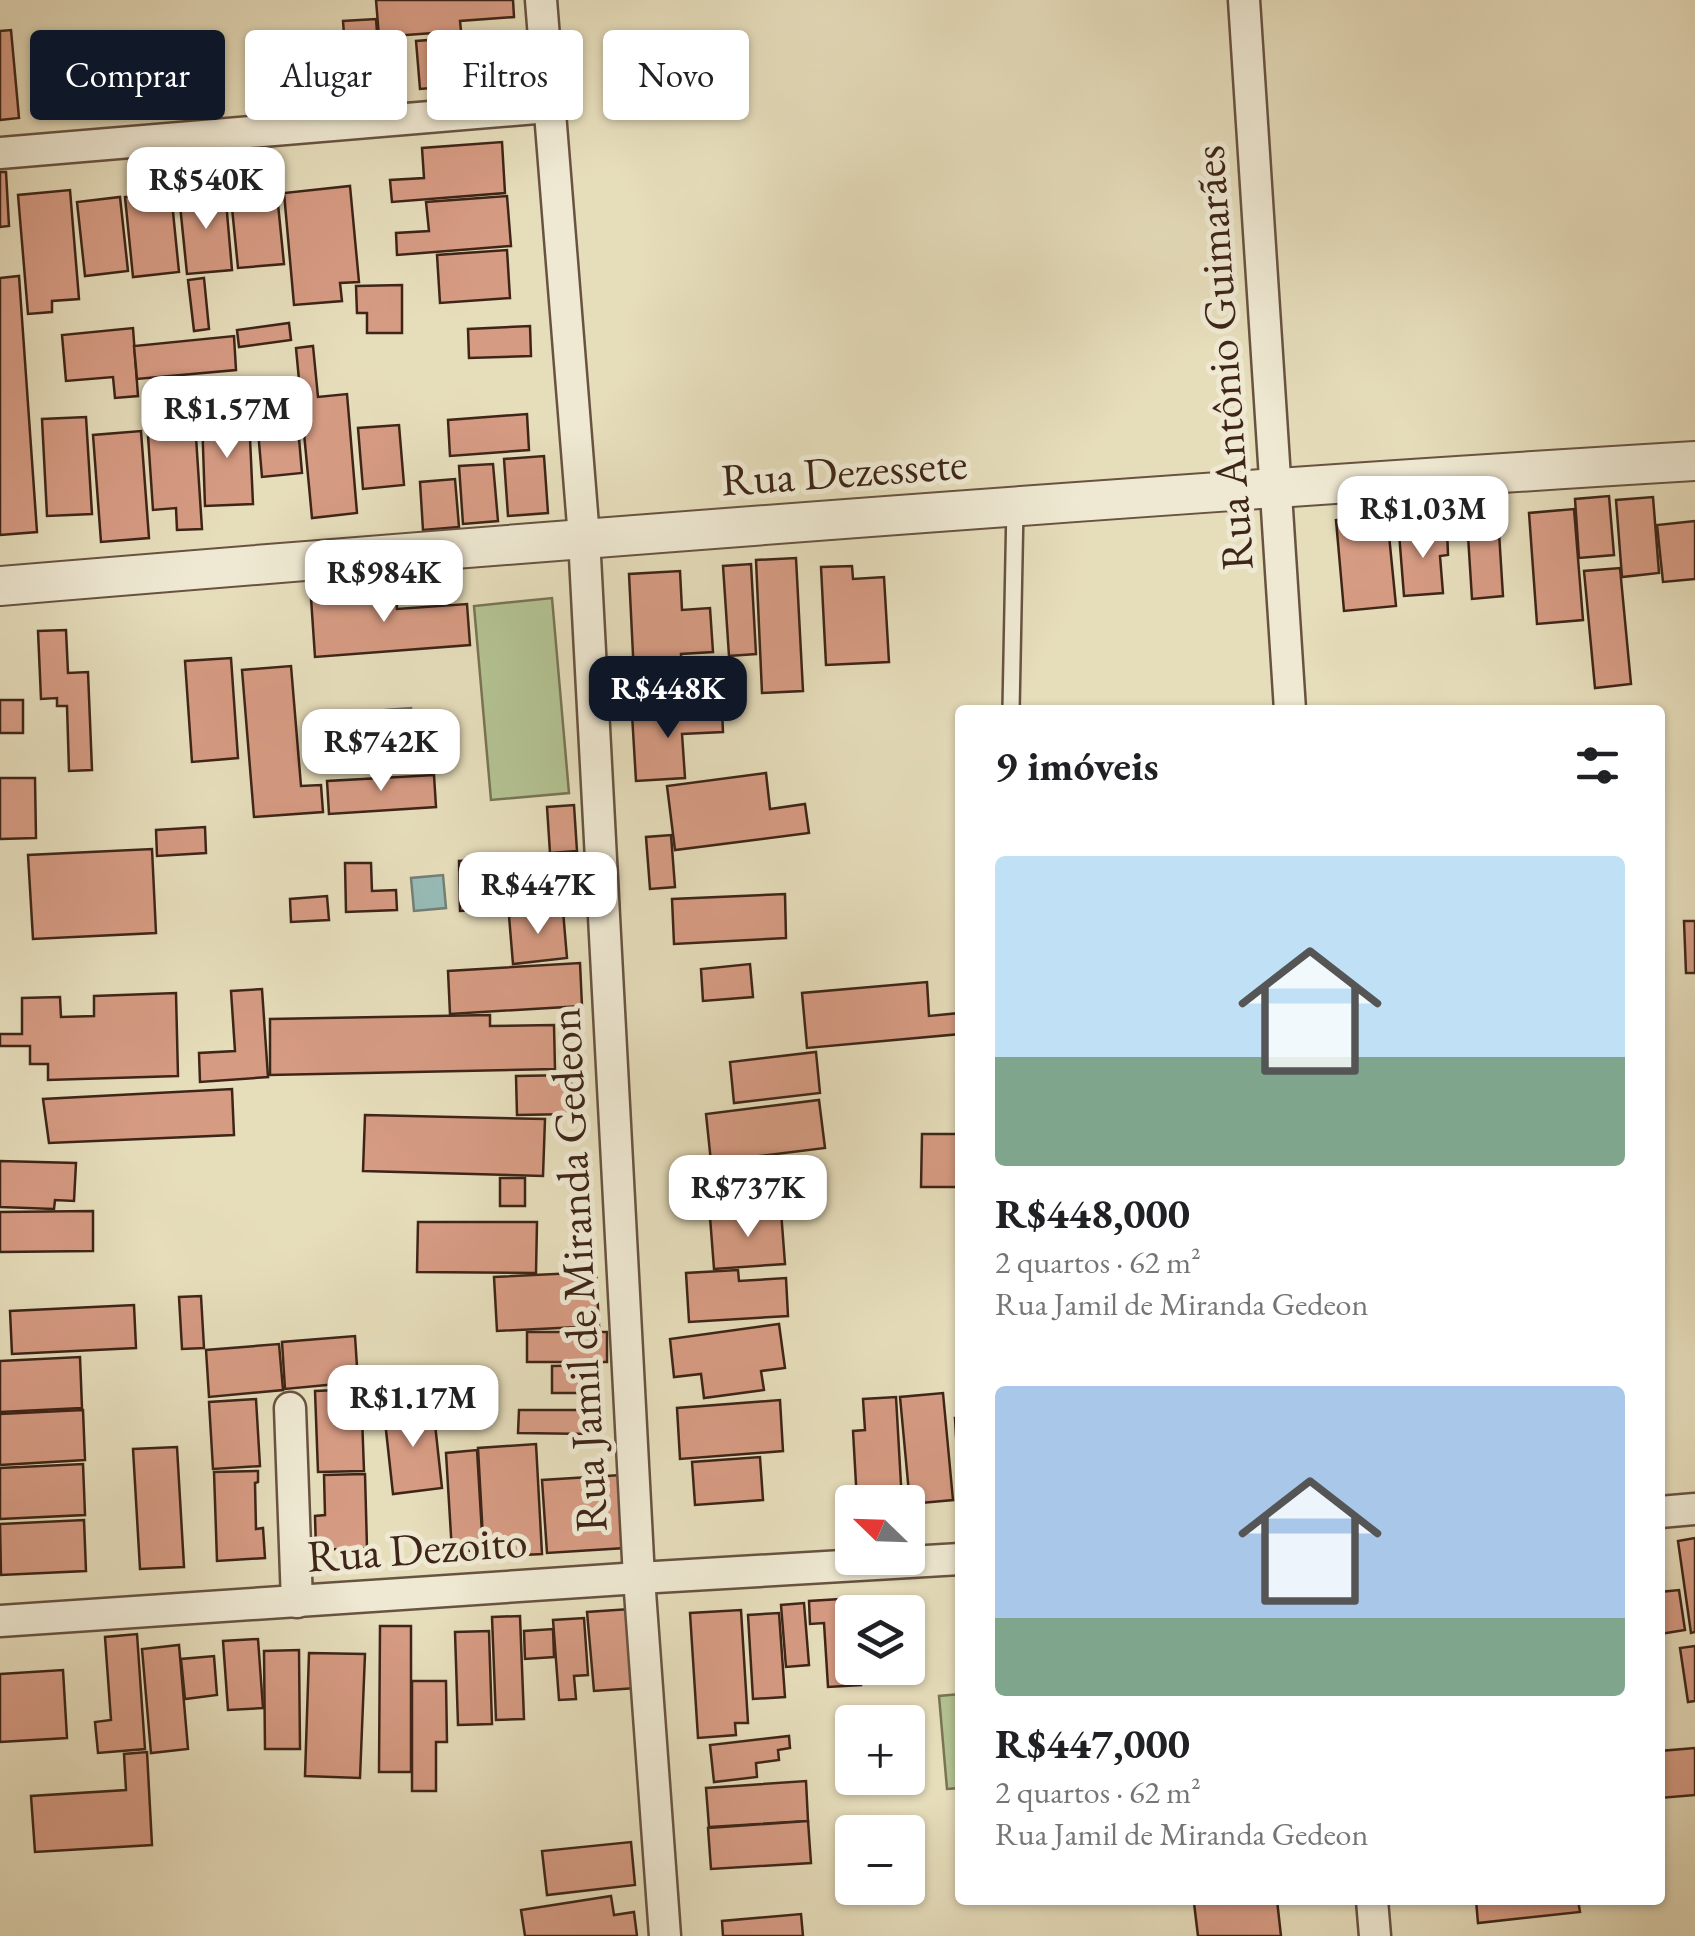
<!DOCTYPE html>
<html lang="pt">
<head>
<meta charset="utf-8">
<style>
  body { margin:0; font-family:"EB Garamond",serif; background:#f2f2f2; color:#202124; height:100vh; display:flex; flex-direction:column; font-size:38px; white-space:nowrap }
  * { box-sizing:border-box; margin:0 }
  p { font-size:32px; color:#757577 }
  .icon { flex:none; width:55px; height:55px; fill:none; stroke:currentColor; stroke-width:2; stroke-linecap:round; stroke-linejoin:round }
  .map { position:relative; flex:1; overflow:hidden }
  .sheet { position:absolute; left:955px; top:705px; width:710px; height:1200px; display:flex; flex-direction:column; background:#fff; border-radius:10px; box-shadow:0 2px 8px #0004 }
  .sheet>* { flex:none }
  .guide { position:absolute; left:30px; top:30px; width:775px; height:90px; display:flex; gap:20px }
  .needle { width:65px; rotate:293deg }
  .fabs { position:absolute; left:835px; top:1485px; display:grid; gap:20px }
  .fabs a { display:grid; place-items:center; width:90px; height:90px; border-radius:10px; background:#fff; box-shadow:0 2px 8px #0004; font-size:50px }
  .price { position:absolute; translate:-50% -85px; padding:0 22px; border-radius:20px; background:#fff; color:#222; font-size:32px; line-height:65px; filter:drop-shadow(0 2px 5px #0008) }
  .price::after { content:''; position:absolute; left:50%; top:60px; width:30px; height:22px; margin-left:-15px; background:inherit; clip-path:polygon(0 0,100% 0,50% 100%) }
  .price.selected { background:#111827; color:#fff }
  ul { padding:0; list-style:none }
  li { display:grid; align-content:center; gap:20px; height:530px; padding:0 40px }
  li span { display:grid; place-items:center; height:310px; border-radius:10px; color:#555 }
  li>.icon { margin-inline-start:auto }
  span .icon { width:180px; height:180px; fill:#fffc; stroke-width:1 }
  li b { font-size:42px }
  h2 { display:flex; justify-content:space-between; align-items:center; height:120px; padding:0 40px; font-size:42px }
  .chip { padding:0 35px; border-radius:10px; background:#fff; box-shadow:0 2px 8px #0004; font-size:35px; line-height:90px }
  .chip.selected { background:#111827; color:#fff }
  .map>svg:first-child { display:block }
  .green { fill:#b3c292; stroke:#787454; stroke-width:2.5 }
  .water { fill:#97bbb6; stroke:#737f76; stroke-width:2.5 }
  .building { fill:#d69b83; stroke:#3e2517; stroke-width:2.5 }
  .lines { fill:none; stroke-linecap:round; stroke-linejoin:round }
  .service-casing { stroke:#685340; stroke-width:20 }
  .minor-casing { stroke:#685340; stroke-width:35 }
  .tertiary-casing { stroke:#685340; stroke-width:42 }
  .service { stroke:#efe9d3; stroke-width:15 }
  .minor { stroke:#efe9d3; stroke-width:30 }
  .tertiary { stroke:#efe9d3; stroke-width:38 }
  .labels { text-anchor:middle; stroke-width:10; stroke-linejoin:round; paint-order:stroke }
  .street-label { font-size:45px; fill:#3e2517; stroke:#efe9d3 }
</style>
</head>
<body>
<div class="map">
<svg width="1695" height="1936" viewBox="0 0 1695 1936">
  <rect width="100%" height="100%" fill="#e6ddbb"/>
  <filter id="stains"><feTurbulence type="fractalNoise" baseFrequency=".002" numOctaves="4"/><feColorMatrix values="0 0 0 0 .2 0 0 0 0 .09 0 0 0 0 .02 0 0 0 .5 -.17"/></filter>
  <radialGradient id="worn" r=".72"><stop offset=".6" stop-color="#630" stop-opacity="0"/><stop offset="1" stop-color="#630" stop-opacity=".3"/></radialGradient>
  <g class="green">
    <polygon points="552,598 569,793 491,800 474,606"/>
    <polygon points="960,1694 960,1788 947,1789 939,1696"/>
  </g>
  <g class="water">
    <polygon points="411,708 415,761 391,763 386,710"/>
    <polygon points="443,875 446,908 414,911 411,878"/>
  </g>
  <g class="building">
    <polygon points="376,0 513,0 514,17 460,21 461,31 379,37"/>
    <polygon points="376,19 381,86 348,88 343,21"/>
    <polygon points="11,30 19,118 0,120 0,31"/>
    <polygon points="525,33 528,63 480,67 481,84 420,89 416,41"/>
    <polygon points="502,142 505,193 392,202 390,180 424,178 422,148"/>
    <polygon points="0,172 6,172 9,226 0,227"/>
    <polygon points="276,184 284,264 238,268 230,188"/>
    <polygon points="350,186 359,282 340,283 342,301 294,305 284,193"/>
    <polygon points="70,190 79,299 52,301 52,312 28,314 18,195"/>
    <polygon points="225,190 232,270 187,274 179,195"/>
    <polygon points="171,192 179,272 133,277 125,197"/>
    <polygon points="507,196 511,246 397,255 396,233 429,231 426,202"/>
    <polygon points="120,197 128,271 85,276 77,202"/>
    <polygon points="507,250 510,298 440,303 437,255"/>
    <polygon points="19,276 37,532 0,535 0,278"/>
    <polygon points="204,278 209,329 194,331 188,280"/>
    <polygon points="402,285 402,333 367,333 367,313 357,313 356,286"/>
    <polygon points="289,323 291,340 239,347 237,330"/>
    <polygon points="530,326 531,356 469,358 468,329"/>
    <polygon points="133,328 138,396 115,398 113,377 66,381 62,335"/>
    <polygon points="234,336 236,370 137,379 134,346"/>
    <polygon points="313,346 318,397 347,394 357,513 312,518 296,348"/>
    <polygon points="527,414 529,450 450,456 448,420"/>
    <polygon points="297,415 302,473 262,477 257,419"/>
    <polygon points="249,416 253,504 205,506 202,418"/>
    <polygon points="86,417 92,514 47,516 42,419"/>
    <polygon points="184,418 186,437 196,437 202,529 177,530 176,508 153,510 147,421"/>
    <polygon points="399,425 404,485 363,489 358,428"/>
    <polygon points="141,431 149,538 101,542 93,435"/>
    <polygon points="544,456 548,513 508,516 504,459"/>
    <polygon points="493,464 498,521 463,524 459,466"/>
    <polygon points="455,479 459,527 423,530 420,482"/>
    <polygon points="1609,496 1614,555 1579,558 1575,499"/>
    <polygon points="1653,497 1659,573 1622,577 1616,500"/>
    <polygon points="1574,509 1583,620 1537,624 1529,513"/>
    <polygon points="1387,515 1396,606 1344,611 1336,520"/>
    <polygon points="1498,517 1503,596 1472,599 1467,520"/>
    <polygon points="1695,521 1695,579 1663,582 1657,525"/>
    <polygon points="1447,529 1448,555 1440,556 1443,593 1404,596 1399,533"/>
    <polygon points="796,558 803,691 762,693 756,560"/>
    <polygon points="751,564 756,654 729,656 723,566"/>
    <polygon points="852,566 853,579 884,577 889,662 826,665 821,567"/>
    <polygon points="1620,568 1631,684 1595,688 1584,571"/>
    <polygon points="680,571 682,610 710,608 713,652 681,654 683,697 655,699 654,674 634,675 629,574"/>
    <polygon points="396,591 397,609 467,604 470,645 315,657 311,598"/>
    <polygon points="66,630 68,673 88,672 92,770 69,771 67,706 57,706 57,698 41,699 38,631"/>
    <polygon points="231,658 238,758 192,762 185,661"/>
    <polygon points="291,666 301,786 321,785 323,812 254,817 242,670"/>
    <rect x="0" y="700" width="23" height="33"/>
    <polygon points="722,709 723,732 682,734 685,778 636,781 632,714"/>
    <polygon points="766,773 770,809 805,804 809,833 675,850 667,786"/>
    <polygon points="434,775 436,807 329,814 327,781"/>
    <polygon points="0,778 35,778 36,838 0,839"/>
    <polygon points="574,805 577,851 550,853 547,807"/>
    <polygon points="205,827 206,853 157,856 156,830"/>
    <polygon points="671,835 675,887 650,889 646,837"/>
    <polygon points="152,849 156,933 33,939 28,855"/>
    <polygon points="548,857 550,906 460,911 459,861"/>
    <polygon points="345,863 371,863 372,891 396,890 397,910 346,912"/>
    <polygon points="785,894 786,938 674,944 672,899"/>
    <polygon points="327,896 329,920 291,922 290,899"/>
    <polygon points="563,911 567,958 513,964 509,916"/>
    <polygon points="1684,921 1695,921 1695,973 1686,973"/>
    <polygon points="580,963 582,1006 450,1014 448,971"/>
    <polygon points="750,964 753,997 703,1001 701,969"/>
    <polygon points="927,982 929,1016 960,1013 960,1034 807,1048 802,993"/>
    <polygon points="262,989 268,1077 200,1082 199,1053 235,1051 231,991"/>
    <polygon points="176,993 178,1076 48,1080 48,1064 30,1064 30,1046 0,1046 0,1034 22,1034 22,998 60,997 61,1017 94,1016 94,996"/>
    <polygon points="490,1015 490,1026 554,1025 555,1069 270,1075 270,1019"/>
    <polygon points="816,1052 820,1093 734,1103 730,1062"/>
    <polygon points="571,1075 572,1114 517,1115 516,1076"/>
    <polygon points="232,1089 234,1135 49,1143 43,1099"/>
    <polygon points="819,1100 825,1148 711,1162 706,1114"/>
    <polygon points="365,1115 545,1119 543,1176 363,1171"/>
    <polygon points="922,1134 960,1134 960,1187 921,1187"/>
    <polygon points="0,1161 76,1163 74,1201 55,1200 54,1209 0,1207"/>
    <polygon points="768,1175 770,1208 690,1215 687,1182"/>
    <rect x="500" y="1178" width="25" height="28"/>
    <polygon points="93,1211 93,1251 0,1252 0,1212"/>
    <polygon points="781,1211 785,1264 714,1269 710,1217"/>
    <polygon points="418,1222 537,1222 536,1273 417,1272"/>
    <polygon points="738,1270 739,1281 786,1278 788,1316 689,1322 686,1273"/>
    <polygon points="596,1272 599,1326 497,1331 494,1277"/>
    <polygon points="201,1296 204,1348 182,1349 179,1297"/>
    <polygon points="134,1305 136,1348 12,1354 10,1311"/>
    <polygon points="779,1324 785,1368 761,1371 764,1390 704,1398 701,1374 674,1377 670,1339"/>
    <rect x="527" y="1332" width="80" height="30"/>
    <polygon points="355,1336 358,1382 285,1389 282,1342"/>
    <polygon points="279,1344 283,1390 209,1397 206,1350"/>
    <polygon points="80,1357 82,1408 0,1412 0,1361"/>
    <polygon points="601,1365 601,1393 552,1393 552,1366"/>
    <polygon points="361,1389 364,1471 318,1472 315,1391"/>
    <polygon points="943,1393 953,1500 910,1504 900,1397"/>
    <polygon points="896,1397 902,1502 857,1502 853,1431 865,1430 863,1399"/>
    <polygon points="256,1399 260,1466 213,1469 209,1402"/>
    <polygon points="780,1400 783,1451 680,1459 677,1408"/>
    <polygon points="433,1406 442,1488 393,1494 384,1412"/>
    <polygon points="83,1410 85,1460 0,1465 0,1414"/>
    <polygon points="519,1410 592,1410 591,1434 518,1433"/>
    <polygon points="955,1418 960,1418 959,1487"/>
    <polygon points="536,1444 542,1554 484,1557 478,1448"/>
    <polygon points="177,1447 184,1567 140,1569 133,1449"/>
    <polygon points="477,1450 483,1550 452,1552 446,1453"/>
    <polygon points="760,1457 763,1500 695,1505 692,1462"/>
    <polygon points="83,1464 85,1515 0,1519 0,1468"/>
    <polygon points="258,1471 258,1482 255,1483 256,1529 263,1528 265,1558 217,1561 214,1472"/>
    <polygon points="365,1474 367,1548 316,1550 315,1516 325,1515 324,1475"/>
    <polygon points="621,1475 625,1548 547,1553 542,1480"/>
    <polygon points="84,1520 86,1571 1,1575 0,1524"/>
    <polygon points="1695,1538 1695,1632 1691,1633 1678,1541"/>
    <polygon points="1679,1590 1685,1630 1660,1634 1660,1592"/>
    <polygon points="856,1598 857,1612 852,1612 852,1668 860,1668 861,1685 828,1687 824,1623 810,1624 809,1601"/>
    <polygon points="804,1603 809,1665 786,1667 781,1605"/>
    <polygon points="630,1609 636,1688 594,1691 587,1612"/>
    <polygon points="741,1610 748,1723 735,1723 736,1735 698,1738 690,1613"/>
    <polygon points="779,1613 785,1697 753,1699 748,1615"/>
    <polygon points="520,1616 524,1719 496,1720 492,1617"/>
    <polygon points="584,1618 588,1675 574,1676 576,1699 559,1700 553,1620"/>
    <polygon points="380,1626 411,1626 411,1772 379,1772"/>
    <polygon points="553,1629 554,1657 525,1659 524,1631"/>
    <polygon points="489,1631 492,1724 458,1725 455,1632"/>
    <polygon points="137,1634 145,1749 98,1753 95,1722 111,1720 105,1637"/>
    <polygon points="258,1639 263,1708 228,1710 223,1641"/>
    <polygon points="179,1645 188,1749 151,1753 142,1649"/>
    <polygon points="1695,1646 1695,1701 1688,1702 1680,1648"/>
    <polygon points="299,1650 300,1749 265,1749 264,1651"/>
    <polygon points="309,1653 365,1654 360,1778 305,1776"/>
    <polygon points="214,1656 217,1695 185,1699 181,1659"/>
    <polygon points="63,1670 67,1738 0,1742 0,1674"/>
    <polygon points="412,1681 446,1681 447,1742 436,1742 436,1791 412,1791"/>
    <polygon points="789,1736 790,1748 778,1750 779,1760 756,1763 757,1777 714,1782 710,1745"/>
    <polygon points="1695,1748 1695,1795 1660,1798 1660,1751"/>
    <polygon points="147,1752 152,1845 35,1852 31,1796 126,1790 124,1754"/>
    <polygon points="806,1781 808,1821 709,1827 706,1788"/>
    <polygon points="808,1821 811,1863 711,1869 708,1828"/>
    <polygon points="631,1842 635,1885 547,1895 542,1851"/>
    <polygon points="611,1896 614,1915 634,1912 637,1936 525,1936 521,1910"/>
    <polygon points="1219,1900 1277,1900 1281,1936 1198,1936 1194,1903"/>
    <polygon points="1476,1900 1578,1900 1580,1912 1478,1923"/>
    <polygon points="801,1914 803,1936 723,1936 722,1921"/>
  </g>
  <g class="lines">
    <defs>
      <polyline id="service" points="1011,710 1015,506"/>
      <g id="minor">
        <polyline points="541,0 584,538 639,1578 665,1936"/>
        <polyline points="1244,0 1290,710"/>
        <polyline points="0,153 548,107"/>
        <polyline points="290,1408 297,1602"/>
        <polyline points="1660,1512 1695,1509"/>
        <polyline points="0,1621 639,1578 960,1559"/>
        <polyline points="1372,1900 1375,1936"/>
      </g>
      <path id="tertiary" d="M0,586C565,539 1129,495 1695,461"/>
    </defs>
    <use href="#service" class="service-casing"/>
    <use href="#minor" class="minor-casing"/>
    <use href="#tertiary" class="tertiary-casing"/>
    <use href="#service" class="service"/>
    <use href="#minor" class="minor"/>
    <use href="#tertiary" class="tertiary"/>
  </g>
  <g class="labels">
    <g class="street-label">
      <text transform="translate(1222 358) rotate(-94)" y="16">Rua Antônio Guimarães</text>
      <text transform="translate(844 471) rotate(-4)" y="16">Rua Dezessete</text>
      <text transform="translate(577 1270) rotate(-93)" y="16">Rua Jamil de Miranda Gedeon</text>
      <text transform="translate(417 1548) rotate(-4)" y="16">Rua Dezoito</text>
    </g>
  </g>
  <rect width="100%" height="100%" filter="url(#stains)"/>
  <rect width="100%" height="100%" fill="url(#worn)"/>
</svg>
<div class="fabs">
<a><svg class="needle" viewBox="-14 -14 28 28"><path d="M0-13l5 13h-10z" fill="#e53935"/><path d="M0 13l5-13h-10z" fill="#757577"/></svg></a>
<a><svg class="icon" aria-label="layers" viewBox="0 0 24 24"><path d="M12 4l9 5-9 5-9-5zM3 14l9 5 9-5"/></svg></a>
<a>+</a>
<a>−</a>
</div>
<b class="price" style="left:206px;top:232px">R$540K</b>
<b class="price" style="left:227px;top:461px">R$1.57M</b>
<b class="price" style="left:1423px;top:561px">R$1.03M</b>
<b class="price" style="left:384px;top:625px">R$984K</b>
<b class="price selected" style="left:668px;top:741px">R$448K</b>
<b class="price" style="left:381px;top:794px">R$742K</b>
<b class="price" style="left:538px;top:937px">R$447K</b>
<b class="price" style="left:748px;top:1240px">R$737K</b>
<b class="price" style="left:413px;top:1450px">R$1.17M</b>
<div class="guide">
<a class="chip selected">Comprar</a>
<a class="chip">Alugar</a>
<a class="chip">Filtros</a>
<a class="chip">Novo</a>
</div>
<section class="sheet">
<h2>9 imóveis<svg class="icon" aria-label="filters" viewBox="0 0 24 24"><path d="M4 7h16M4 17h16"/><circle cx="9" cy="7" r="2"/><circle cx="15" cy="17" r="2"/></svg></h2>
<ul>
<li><span style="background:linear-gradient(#bfe0f5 65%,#7fa58c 0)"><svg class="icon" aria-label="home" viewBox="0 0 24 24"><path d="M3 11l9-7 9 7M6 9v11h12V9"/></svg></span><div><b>R$448,000</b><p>2 quartos · 62 m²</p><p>Rua Jamil de Miranda Gedeon</p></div></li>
<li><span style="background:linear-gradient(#a9c7e8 75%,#7fa58c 0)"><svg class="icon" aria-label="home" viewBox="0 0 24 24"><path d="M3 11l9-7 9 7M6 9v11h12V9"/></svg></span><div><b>R$447,000</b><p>2 quartos · 62 m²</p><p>Rua Jamil de Miranda Gedeon</p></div></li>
</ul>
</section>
</div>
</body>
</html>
